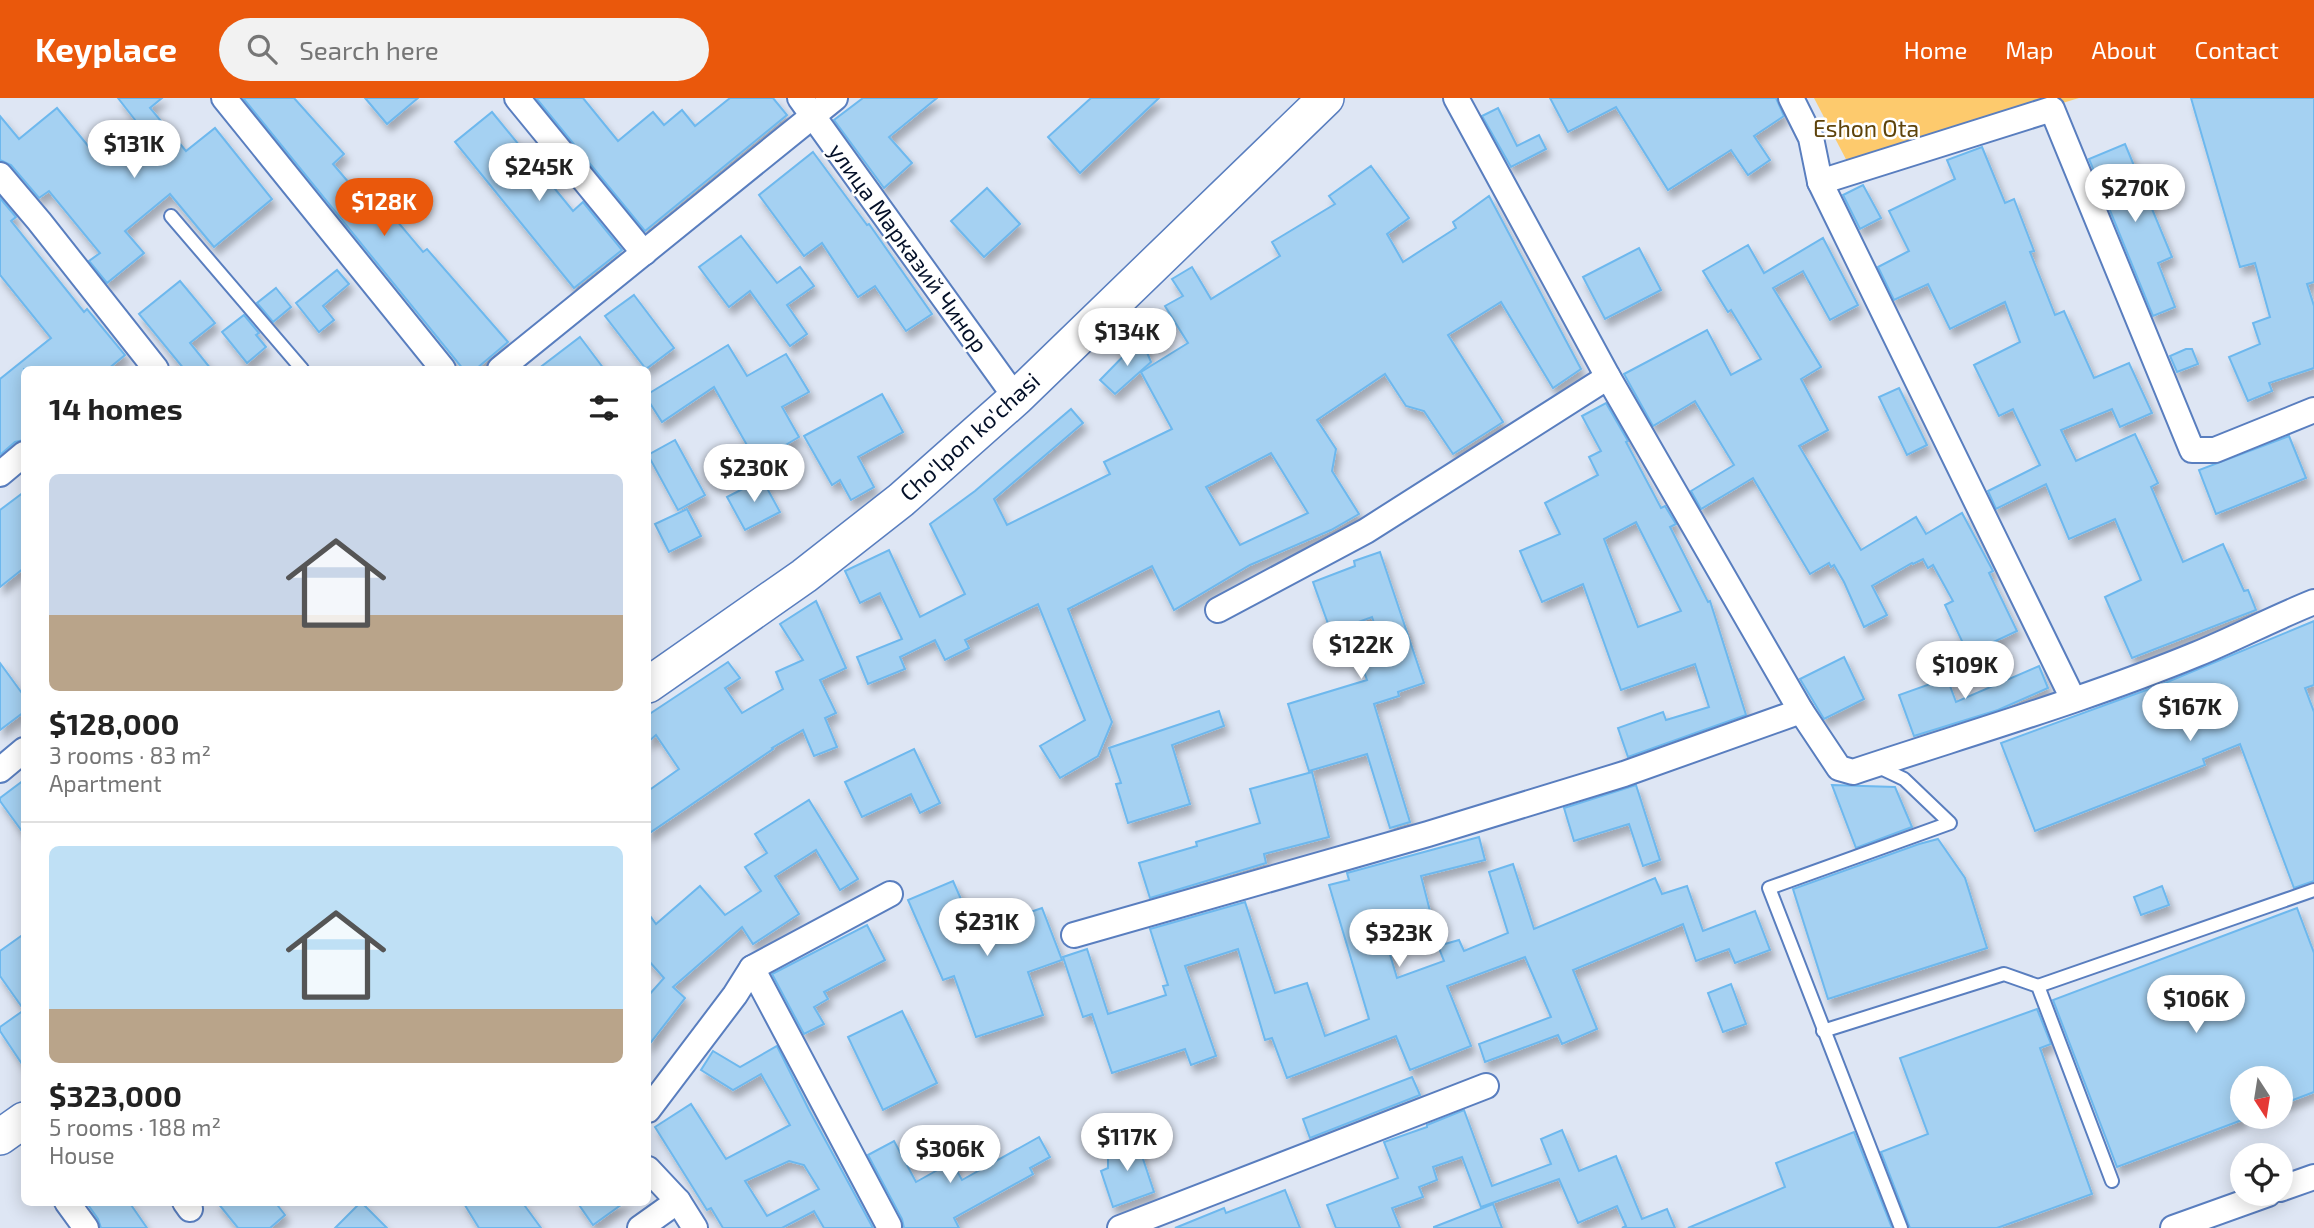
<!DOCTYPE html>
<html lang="en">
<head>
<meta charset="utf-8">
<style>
  body { margin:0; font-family:"Exo 2",sans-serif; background:#f2f2f2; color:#222; height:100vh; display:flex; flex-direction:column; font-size:26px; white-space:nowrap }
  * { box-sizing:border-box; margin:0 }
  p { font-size:23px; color:#767676 }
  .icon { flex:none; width:38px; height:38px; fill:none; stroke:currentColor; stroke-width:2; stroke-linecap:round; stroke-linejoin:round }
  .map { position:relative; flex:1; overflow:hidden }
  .panel { position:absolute; left:21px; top:268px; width:630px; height:840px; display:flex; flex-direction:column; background:#fff; border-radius:10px; box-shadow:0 4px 18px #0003 }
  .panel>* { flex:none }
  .needle { width:46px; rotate:168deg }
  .fabs { position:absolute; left:2230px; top:968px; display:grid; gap:14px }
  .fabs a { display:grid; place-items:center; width:63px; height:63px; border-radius:50%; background:#fff; box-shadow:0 4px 18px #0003; font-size:35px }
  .price { position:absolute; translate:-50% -60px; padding:0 16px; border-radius:24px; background:#fff; color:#222; font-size:23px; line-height:46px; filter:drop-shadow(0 2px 4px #0008) }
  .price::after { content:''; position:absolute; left:50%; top:42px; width:21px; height:16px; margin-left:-10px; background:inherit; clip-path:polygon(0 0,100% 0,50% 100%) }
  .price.current { background:#ea580c; color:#fff }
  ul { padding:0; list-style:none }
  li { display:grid; align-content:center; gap:14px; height:371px; padding:0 28px }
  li+li { border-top:2px solid #e0e0e0 }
  li span { display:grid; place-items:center; height:217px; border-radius:10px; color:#555 }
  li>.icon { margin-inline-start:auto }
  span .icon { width:126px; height:126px; fill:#fffc; stroke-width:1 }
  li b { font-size:30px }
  h2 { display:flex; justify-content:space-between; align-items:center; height:84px; padding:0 28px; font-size:30px }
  header { display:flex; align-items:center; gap:42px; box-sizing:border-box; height:98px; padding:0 35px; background:#ea580c; color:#fff }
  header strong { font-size:33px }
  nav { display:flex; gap:38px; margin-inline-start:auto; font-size:24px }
  .search { width:490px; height:63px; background:#f2f2f2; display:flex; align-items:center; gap:18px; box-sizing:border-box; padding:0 24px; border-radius:38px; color:#767676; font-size:26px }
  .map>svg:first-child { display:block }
  .green { fill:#fdca6d }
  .building { fill:#a5d1f2; stroke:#6db8ee; stroke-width:2; fill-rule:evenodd; filter:url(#shadow) }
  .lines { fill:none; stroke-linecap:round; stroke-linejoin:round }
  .lane-casing { stroke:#597ebf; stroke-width:16 }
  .street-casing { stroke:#597ebf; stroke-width:28 }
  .secondary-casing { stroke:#597ebf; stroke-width:38 }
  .lane { stroke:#fff; stroke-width:12 }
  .street { stroke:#fff; stroke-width:24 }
  .secondary { stroke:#fff; stroke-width:35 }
  .labels { text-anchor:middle; stroke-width:5; stroke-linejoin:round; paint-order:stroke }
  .park-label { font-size:23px; fill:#5e430b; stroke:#fff }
  .street-label { font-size:23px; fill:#041028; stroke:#fff }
</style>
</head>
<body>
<header>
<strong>Keyplace</strong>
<div class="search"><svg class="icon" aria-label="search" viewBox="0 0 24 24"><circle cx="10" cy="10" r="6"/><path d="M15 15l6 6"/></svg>Search here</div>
<nav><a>Home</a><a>Map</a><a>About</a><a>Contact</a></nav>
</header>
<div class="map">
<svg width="2314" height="1130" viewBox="0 0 2314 1130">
  <defs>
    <filter id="shadow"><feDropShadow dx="4" dy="7" stdDeviation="3.5" flood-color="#0004"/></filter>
  </defs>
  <rect width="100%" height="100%" fill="#dee6f4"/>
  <polygon class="green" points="1814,0 2079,0 1850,69"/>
  <g class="building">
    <polygon points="118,0 162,0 150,10 186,53 215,30 272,101 214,149 170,96 125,133 144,155 107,185 89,163 100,155 49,93 39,100 11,67 0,62 0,18 19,41 57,10 98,60 139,27"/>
    <polygon points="243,0 294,0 344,56 333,66 372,112 381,104 423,154 427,151 508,244 476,271 463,271"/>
    <polygon points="365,0 418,0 387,26"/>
    <polygon points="536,0 583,0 618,43 653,14 664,27 682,12 695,28 730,0 773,0 787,17 645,133"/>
    <polygon points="863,0 937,0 889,39 912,65 884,90 834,22"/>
    <polygon points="1091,0 1159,0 1080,75 1048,39"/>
    <polygon points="1550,0 1776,0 1784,18 1754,38 1770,62 1748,77 1731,52 1668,92 1616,9 1568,34"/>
    <polygon points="2191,0 2314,0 2314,184 2307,186 2314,208 2314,270 2269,285 2272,293 2248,303 2229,259 2260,246 2253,225 2270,219 2255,165 2240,169"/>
    <polygon points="1498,10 1517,48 1539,37 1546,51 1511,69 1482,18"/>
    <polygon points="492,14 573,113 583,104 622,152 574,190 455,44"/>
    <polygon points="2125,46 2172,159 2158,165 2175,209 2153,218 2089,61"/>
    <polygon points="1982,49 2005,105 2014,101 2034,153 2030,154 2055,217 2064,213 2094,280 2129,265 2152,315 2120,329 2112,311 2061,332 2076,363 2135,336 2158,385 2151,389 2183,464 2223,446 2244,493 2248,492 2256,512 2132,560 2105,499 2141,482 2115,421 2069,441 2046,386 1996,411 1988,393 2040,367 2013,311 1999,318 1974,267 2020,244 2005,204 1950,231 1928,186 1894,202 1878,169 1909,153 1889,113 1955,81 1947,62"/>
    <polygon points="813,54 867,127 869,126 932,216 906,233 875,188 858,199 822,145 804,158 759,97"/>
    <path d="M1371,68L1409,120L1387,136L1403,164L1456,130L1453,124L1489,98L1581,271L1553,290L1501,204L1448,237L1503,324L1453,356L1424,313L1406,308L1385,276L1317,322L1336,351L1332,373L1359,416L1331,432L1250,467L1174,512L1152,468L1068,511L1112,624L1098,658L1060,680L1040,648L1085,622L1038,506L965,542L969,550L945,562L935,542L900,559L905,571L868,586L857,559L902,541L880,495L860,505L845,473L889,452L920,519L965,496L930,426L975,393L1071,311L1083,325L994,401L1007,427L1110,376L1104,364L1172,331L1141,274L1188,245L1165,208L1183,198L1172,181L1192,169L1211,201L1280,158L1272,144L1335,106L1329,98ZM1271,355L1308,415L1240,447L1206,389Z"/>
    <polygon points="1863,87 1881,120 1860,131 1843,97"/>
    <polygon points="987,90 1020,126 984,159 951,123"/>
    <polygon points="0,100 16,119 11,123 84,214 87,211 125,257 108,271 24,271 24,342 15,344 0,357 0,281 51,240 0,177"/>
    <polygon points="741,138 777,185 800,169 814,188 787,207 807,236 790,248 750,193 729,209 699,169"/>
    <polygon points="1823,140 1858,207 1830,222 1803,173 1773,190 1821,269 1801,281 1828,332 1799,348 1861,452 1916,419 1926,436 1962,415 1993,473 1989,475 2017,533 1968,556 1945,507 1953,503 1933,467 1928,470 1923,461 1913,466 1912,465 1872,488 1887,517 1864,529 1844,484 1834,467 1831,469 1829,465 1810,476 1753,380 1701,411 1691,393 1734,367 1695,303 1653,328 1624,276 1707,232 1731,277 1761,261 1731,212 1728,214 1703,173 1748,147 1764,175"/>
    <polygon points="1639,150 1661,192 1605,221 1583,179"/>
    <polygon points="337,172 349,186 323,208 334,222 319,234 296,205"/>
    <polygon points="180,183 215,225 190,245 211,271 184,271 139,216"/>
    <polygon points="276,190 291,209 273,224 257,205"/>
    <polygon points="634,197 674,250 646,271 605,218"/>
    <polygon points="244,217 259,235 256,237 266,249 247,265 222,234"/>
    <polygon points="580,239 604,271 538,271"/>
    <polygon points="1141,240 1151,264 1115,296 1100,282"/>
    <polygon points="728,247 747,278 786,256 809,294 782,309 799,339 777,352 786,368 765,379 714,289 662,324 648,302 648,296"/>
    <polygon points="2186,251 2192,251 2198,266 2177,274 2170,258"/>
    <polygon points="1899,290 1927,347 1907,357 1879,299"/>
    <polygon points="882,296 903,334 858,359 874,389 851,402 840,382 832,387 804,338"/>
    <path d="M1606,305L1628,343L1626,344L1661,410L1665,408L1676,426L1670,429L1708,504L1710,503L1746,617L1628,659L1618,630L1663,614L1666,622L1709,609L1695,566L1621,592L1583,486L1542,504L1520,453L1560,436L1545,405L1598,377L1589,359L1601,353L1582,318ZM1636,424L1681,513L1638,529L1604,441Z"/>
    <polygon points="2289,338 2306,380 2216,416 2199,372"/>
    <polygon points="675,342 705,397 678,412 648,357"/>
    <polygon points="762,381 780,414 745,432 727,399"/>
    <polygon points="24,394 24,470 0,489 0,412"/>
    <polygon points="687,411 701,438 669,454 655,426"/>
    <polygon points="1380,454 1424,585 1398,594 1399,598 1374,606 1410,724 1390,730 1367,656 1309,673 1288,606 1367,582 1358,557 1382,548 1372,519 1331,534 1313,484 1355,468 1354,463"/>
    <polygon points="816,503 846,570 820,582 836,615 825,620 837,649 814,658 803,632 772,650 773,651 648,736 648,693 679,671 656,637 648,644 648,617 728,564 740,580 725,590 742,615 783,591 776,574 803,562 780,526"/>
    <polygon points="2314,523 2314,587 2305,590 2314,614 2314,783 2294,790 2240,646 2203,661 2205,667 2035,733 2001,645 2160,587"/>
    <polygon points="1844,559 1864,601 1824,621 1800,581"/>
    <polygon points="0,565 24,598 24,614 0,632"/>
    <polygon points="2039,568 2048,590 1998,612 1914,638 1899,597 1947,580 1956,604"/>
    <polygon points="1219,613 1224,628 1172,647 1190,706 1128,725 1116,686 1121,685 1109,650"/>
    <polygon points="914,651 940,705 920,715 911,696 862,719 845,684"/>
    <polygon points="1312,674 1329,739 1264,756 1266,765 1150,800 1139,765 1197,748 1196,744 1260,725 1250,691"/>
    <polygon points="24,682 24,736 0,703 0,700"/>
    <polygon points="1636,687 1660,762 1643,768 1629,726 1574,743 1564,710"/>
    <polygon points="1832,687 1895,689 1912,729 1856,750"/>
    <polygon points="809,702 858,781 840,792 816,752 775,778 799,816 753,846 742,829 673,889 685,900 648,948 648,898 664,880 648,862 648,815 656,826 700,788 725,817 761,793 745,769 767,755 755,736"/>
    <polygon points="1479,739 1485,762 1421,778 1431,817 1382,830 1397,880 1444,863 1438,848 1459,842 1464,853 1508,835 1489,774 1513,766 1534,831 1655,780 1662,796 1687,788 1703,833 1755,813 1770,852 1735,865 1729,851 1696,863 1683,826 1573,872 1597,931 1562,946 1558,937 1485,964 1479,946 1551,919 1525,859 1447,888 1471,948 1410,972 1396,938 1287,980 1272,940 1265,942 1238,851 1185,868 1216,958 1191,967 1185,951 1112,975 1092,916 1083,919 1063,859 1087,851 1108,916 1166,897 1163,888 1168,887 1150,831 1245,804 1275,895 1307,885 1325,938 1369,921 1329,787 1349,782 1347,775"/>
    <polygon points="1938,741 1965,780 1987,850 1828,901 1793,791 1919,746"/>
    <polygon points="953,783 975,833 1042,810 1062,862 1028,874 1043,917 976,939 954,878 943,882 908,802"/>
    <polygon points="2162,788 2169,807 2141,817 2134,799"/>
    <polygon points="2297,810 2314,855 2314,994 2280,1007 2280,980 2242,980 2242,1022 2117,1069 2053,902"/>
    <polygon points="867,827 885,862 824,894 828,901 814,909 824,926 804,936 772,876"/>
    <polygon points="24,836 24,969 0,933 0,929 24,912 0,878 0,853"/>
    <polygon points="1731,886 1746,926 1723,934 1708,895"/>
    <polygon points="2037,911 2051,946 2040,950 2092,1096 1997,1130 1910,1130 1881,1054 1928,1036 1900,960"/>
    <polygon points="902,913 937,985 883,1012 848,939"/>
    <path d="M777,948L809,1012L873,1130H824L814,1113L782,1130H723L711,1110L707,1112L655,1029L691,1006L726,1061L790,1027L761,976L733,992L701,972L713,953L740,969ZM789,1063L804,1067L819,1091L767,1118L745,1083Z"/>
    <polygon points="1412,979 1420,997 1310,1040 1303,1021"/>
    <polygon points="1464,1012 1492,1088 1551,1066 1541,1041 1562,1032 1579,1073 1616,1058 1642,1121 1667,1111 1675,1130 1622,1130 1626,1128 1617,1108 1578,1125 1559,1081 1481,1109 1462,1059 1433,1069 1437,1082 1419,1089 1423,1099 1392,1110 1400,1130 1336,1130 1327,1107 1398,1080 1384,1044 1427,1029 1427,1027"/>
    <polygon points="1854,1034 1892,1130 1688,1130 1785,1089 1776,1065"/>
    <polygon points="1135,1037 1154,1094 1113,1109 1101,1073 1108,1070 1108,1059 1109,1055 1118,1048 1116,1043"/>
    <polygon points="1039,1039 1050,1059 1030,1070 1033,1076 954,1120 959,1130 904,1130 902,1121 868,1057 894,1043 916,1084 952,1064 962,1082"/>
    <polygon points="1285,1092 1300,1130 1175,1130 1224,1110 1226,1115"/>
    <polygon points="86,1104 129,1104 147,1130 101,1130 98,1121"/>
    <polygon points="217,1104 275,1104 285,1117 270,1130 238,1130"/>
    <polygon points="361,1104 387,1130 335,1130"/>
    <polygon points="463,1104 522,1104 541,1130 479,1130"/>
    <polygon points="577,1104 625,1104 593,1127"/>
    <polygon points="1493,1106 1502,1130 1434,1130 1434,1129"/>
  </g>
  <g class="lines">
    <defs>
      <g id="lane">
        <polyline points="171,118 302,271"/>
        <polyline points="1879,666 1885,672 1904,681 1950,725 1769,790 1901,1130"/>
        <polyline points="2038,888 2314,792"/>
        <polyline points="1823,933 2004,876 2038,888 2112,1083"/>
      </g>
      <g id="street">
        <polyline points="224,0 443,271"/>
        <polyline points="517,0 644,155"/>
        <polyline points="800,0 1016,300"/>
        <path d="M1456,0L1608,279L1801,613L1839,670L1853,674C1967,636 2085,602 2197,556C2236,540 2274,520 2314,504"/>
        <polyline points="1791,0 1811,40 1820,84 2073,601"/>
        <polyline points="0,77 39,123 156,271"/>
        <polyline points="1820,84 2052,11 2192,352 2215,352 2314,312"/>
        <polyline points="500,271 835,0"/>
        <polyline points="0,376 24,356"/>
        <polyline points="1218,512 1366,433 1608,279"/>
        <polyline points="0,672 24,652"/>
        <polyline points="1074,837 1428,736 1624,676 1801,613"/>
        <polyline points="752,870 889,1128"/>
        <polyline points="648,1012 735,897 752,870 890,796"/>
        <polyline points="648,1071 678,1103 695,1130"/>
        <polyline points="2280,1091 2314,1079"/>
        <polyline points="67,1104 86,1130"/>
        <polyline points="185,1104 190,1111"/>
        <polyline points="640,1130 678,1103"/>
        <polyline points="1120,1130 1486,988"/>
        <polyline points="2173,1130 2268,1096"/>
      </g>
      <g id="secondary">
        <polyline points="648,587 804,478 901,402 1016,300 1326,0"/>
        <polyline points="0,1039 24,1022"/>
      </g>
    </defs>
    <use href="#lane" class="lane-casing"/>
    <use href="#street" class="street-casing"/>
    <use href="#secondary" class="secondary-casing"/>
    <use href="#lane" class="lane"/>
    <use href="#street" class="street"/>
    <use href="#secondary" class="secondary"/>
  </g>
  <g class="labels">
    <g class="park-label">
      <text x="1866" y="39">Eshon Ota</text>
    </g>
    <g class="street-label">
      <text transform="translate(908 150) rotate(54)" y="8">улица Марказий Чинор</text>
      <text transform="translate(970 339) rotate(-42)" y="8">Cho'lpon ko'chasi</text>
    </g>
  </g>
</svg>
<div class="fabs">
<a><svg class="needle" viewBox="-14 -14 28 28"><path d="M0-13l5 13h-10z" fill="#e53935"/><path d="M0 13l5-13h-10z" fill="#767676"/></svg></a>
<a><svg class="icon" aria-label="locate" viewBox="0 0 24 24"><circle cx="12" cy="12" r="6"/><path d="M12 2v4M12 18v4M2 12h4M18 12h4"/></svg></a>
</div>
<b class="price" style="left:134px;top:82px">$131K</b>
<b class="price" style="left:539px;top:105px">$245K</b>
<b class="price" style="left:2135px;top:126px">$270K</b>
<b class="price current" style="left:384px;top:140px">$128K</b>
<b class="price" style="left:1127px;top:270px">$134K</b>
<b class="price" style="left:754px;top:406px">$230K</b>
<b class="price" style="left:1361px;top:583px">$122K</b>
<b class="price" style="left:1965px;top:603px">$109K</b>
<b class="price" style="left:2190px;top:645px">$167K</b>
<b class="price" style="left:987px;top:860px">$231K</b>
<b class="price" style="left:1399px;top:871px">$323K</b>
<b class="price" style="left:2196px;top:937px">$106K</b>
<b class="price" style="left:1127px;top:1075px">$117K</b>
<b class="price" style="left:950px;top:1087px">$306K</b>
<section class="panel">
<h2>14 homes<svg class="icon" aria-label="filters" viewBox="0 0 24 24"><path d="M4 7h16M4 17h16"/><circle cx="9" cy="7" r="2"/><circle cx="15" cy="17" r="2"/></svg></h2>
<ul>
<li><span style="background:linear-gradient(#c9d6e8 65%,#b9a48a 0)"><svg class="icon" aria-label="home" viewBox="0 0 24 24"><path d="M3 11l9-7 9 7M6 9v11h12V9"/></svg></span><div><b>$128,000</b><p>3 rooms · 83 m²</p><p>Apartment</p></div></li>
<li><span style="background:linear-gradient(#bfe0f5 75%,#b9a48a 0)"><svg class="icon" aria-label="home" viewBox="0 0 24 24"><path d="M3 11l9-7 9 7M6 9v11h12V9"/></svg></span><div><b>$323,000</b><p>5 rooms · 188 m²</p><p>House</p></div></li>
</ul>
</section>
</div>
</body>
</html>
